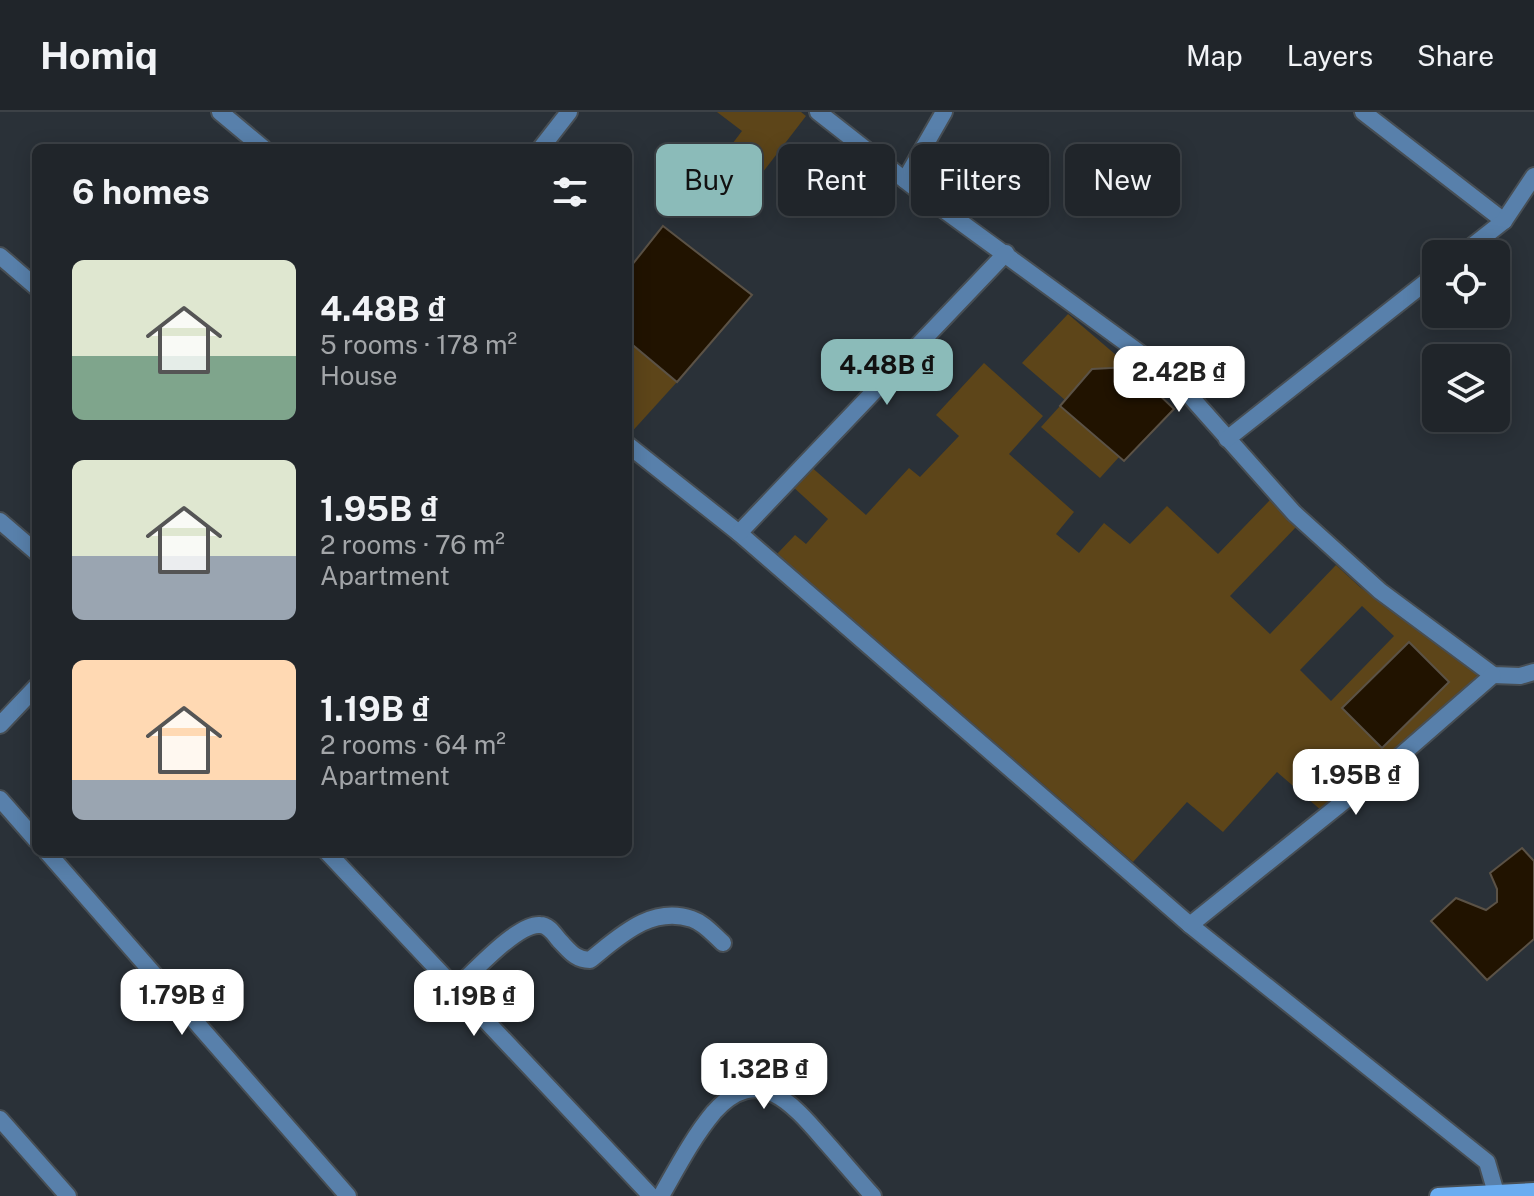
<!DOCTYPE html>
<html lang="en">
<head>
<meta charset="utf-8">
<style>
  body { margin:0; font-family:"Public Sans",sans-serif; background:#282d32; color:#f1f3f6; height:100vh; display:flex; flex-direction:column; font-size:30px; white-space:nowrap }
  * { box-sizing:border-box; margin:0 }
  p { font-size:26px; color:#a2a5a8 }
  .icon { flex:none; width:44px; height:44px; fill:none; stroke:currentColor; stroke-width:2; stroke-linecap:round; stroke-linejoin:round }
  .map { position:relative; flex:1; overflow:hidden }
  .drawer { position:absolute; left:32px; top:32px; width:600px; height:712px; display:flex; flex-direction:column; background:#20252a; border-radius:12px; box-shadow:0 4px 20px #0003,0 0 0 2px #3d4247 }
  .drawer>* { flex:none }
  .banner { position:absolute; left:656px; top:32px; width:758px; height:72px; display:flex; gap:16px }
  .buttons { position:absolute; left:1422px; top:128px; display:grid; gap:16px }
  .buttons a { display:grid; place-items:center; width:88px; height:88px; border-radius:12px; background:#20252a; box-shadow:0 4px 20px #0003,0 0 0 2px #3d4247; font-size:40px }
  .price { position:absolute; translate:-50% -68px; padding:0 18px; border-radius:16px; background:#fff; color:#222; font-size:26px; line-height:52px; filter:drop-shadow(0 2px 4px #0008) }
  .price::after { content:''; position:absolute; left:50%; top:48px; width:24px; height:18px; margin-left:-12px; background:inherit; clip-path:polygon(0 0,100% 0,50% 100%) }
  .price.on { background:#8bbbb9; color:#111 }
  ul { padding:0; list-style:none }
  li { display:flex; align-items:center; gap:24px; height:200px; padding:0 40px }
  li span { display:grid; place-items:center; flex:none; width:224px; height:160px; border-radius:12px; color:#555 }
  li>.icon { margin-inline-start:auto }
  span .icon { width:96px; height:96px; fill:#fffc; stroke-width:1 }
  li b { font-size:34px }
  h2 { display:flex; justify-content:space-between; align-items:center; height:96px; padding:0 40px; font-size:34px }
  .pill { padding:0 28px; border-radius:12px; background:#20252a; box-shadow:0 4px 20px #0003,0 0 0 2px #3d4247; font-size:28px; line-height:72px }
  .pill.on { background:#8bbbb9; color:#111 }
  header { display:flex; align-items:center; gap:48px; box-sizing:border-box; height:112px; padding:0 40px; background:#20252a; border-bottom:2px solid #3d4247 }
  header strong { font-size:38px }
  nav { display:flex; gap:44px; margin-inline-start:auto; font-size:28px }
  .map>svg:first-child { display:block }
  .green { fill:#5d4519; fill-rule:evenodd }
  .water { fill:#211300; stroke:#5b5246; stroke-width:2 }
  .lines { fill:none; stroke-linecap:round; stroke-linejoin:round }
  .street-casing { stroke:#474e54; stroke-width:20 }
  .secondary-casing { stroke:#474e54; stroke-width:20 }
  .street { stroke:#5880ab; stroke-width:16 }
  .secondary { stroke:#6badf1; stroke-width:16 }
</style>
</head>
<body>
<header>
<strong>Homiq</strong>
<nav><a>Map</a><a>Layers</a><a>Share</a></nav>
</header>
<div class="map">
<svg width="1534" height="1084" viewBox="0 0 1534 1084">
  <rect width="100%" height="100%" fill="#2a3138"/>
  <g class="green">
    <polygon points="717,0 801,0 806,4 733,99 700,74 742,19"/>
    <polygon points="1068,202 1130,255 1092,257 1065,288 1022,251"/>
    <polygon points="628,229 677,270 628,324"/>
    <path d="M984,251L1043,304L1009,342L1074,400L1056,422L1079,441L1104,411L1130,432L1167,394L1218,442L1270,388L1297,414L1230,484L1270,522L1336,453L1360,475L1477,557L1479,567L1473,575L1322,699L1277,660L1223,720L1187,690L1133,750L777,442L795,423L806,432L828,407L791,373L809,353L866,403L909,356L920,365L959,324L936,303ZM1362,494L1394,524L1331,589L1300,558Z"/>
    <polygon points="1060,294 1119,345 1100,366 1041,315"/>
  </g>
  <g class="water">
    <polygon points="663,114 752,183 677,270 628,229 628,158"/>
    <polygon points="1130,255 1174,297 1124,349 1060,294 1092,257"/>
    <polygon points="1409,530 1449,570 1382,636 1342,596"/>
    <polygon points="1522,736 1534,749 1534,827 1487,868 1431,809 1456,786 1486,798 1497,790 1497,777 1490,761"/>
  </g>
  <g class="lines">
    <defs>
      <g id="street">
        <polyline points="220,0 263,36"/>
        <polyline points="818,0 929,87 1174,266 1294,401 1380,479 1493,563 1520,564 1534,560"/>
        <polyline points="1363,0 1504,109"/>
        <polyline points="541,36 569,0"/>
        <polyline points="905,68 944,0"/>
        <polyline points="1462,142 1504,109 1534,64"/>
        <polyline points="0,144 36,175"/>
        <polyline points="1227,327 1436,162"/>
        <polyline points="628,333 739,421 1190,813 1487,1050 1496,1081"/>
        <polyline points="0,409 36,440"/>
        <polyline points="739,421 1006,141"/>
        <polyline points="0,613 36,575"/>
        <polyline points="0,687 36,728"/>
        <polyline points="47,740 348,1084"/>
        <polyline points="327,740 651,1084"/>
        <polyline points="1190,813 1399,645 1493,563"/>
        <path d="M455,877C472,862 517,811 540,813C549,813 554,822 559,828C569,838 575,848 590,848C619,825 651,793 692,807C704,811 713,822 723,831"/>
        <polyline points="0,1007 68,1084"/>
        <path d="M661,1084C677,1056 693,1025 714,1000C758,951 792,991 824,1028C840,1046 856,1065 873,1084"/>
      </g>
      <polyline id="secondary" points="1438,1084 1534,1079"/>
    </defs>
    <use href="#street" class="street-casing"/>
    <use href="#secondary" class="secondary-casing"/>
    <use href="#street" class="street"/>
    <use href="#secondary" class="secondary"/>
  </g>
</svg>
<div class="buttons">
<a><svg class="icon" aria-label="locate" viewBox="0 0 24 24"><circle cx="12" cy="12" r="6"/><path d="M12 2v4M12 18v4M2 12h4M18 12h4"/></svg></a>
<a><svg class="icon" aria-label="layers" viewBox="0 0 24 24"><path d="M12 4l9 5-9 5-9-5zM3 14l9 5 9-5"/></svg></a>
</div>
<b class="price on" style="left:887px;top:295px">4.48B ₫</b>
<b class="price" style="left:1179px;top:302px">2.42B ₫</b>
<b class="price" style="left:1356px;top:705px">1.95B ₫</b>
<b class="price" style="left:182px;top:925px">1.79B ₫</b>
<b class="price" style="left:474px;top:926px">1.19B ₫</b>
<b class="price" style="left:764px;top:999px">1.32B ₫</b>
<div class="banner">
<a class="pill on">Buy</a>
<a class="pill">Rent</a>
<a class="pill">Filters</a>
<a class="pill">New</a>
</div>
<section class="drawer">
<h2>6 homes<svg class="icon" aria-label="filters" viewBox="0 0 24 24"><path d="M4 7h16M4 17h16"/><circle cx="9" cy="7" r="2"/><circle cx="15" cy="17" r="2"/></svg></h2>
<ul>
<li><span style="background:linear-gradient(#dfe7d0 60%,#7fa58c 0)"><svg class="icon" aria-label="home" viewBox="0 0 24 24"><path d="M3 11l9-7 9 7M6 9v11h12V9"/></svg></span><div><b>4.48B ₫</b><p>5 rooms · 178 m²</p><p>House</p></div></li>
<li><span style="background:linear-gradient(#dfe7d0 60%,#9aa5b1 0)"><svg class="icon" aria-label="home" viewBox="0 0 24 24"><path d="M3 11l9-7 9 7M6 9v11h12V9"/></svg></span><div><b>1.95B ₫</b><p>2 rooms · 76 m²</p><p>Apartment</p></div></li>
<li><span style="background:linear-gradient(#ffd9b3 75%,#9aa5b1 0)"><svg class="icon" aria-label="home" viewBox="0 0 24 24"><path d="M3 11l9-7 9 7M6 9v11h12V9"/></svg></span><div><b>1.19B ₫</b><p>2 rooms · 64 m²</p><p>Apartment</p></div></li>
</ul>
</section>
</div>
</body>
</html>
